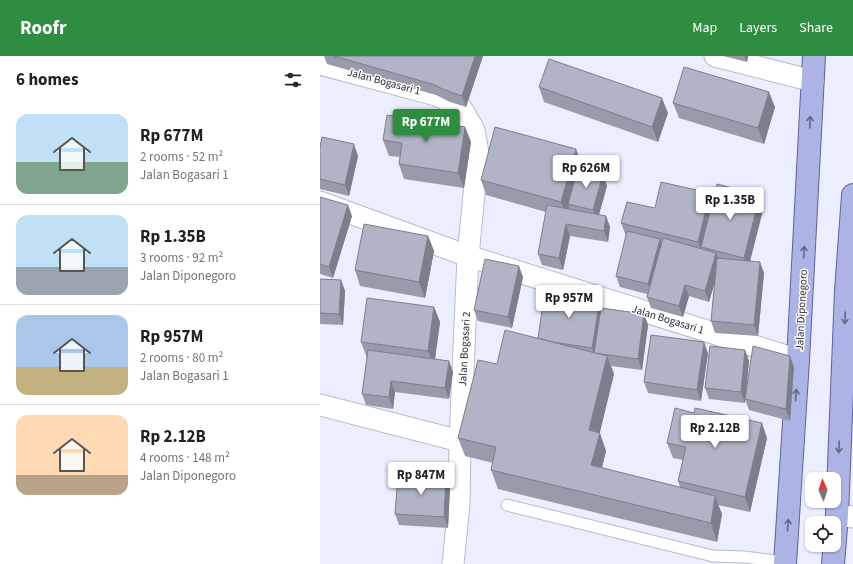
<!DOCTYPE html>
<html lang="en">
<head>
<meta charset="utf-8">
<style>
  body { margin:0; font-family:"Source Sans 3",sans-serif; background:#f6f6f6; color:#202124; height:100vh; display:flex; flex-direction:column; font-size:15px; white-space:nowrap }
  * { box-sizing:border-box; margin:0 }
  p { font-size:13px; color:#757577 }
  .icon { flex:none; width:22px; height:22px; fill:none; stroke:currentColor; stroke-width:2; stroke-linecap:round; stroke-linejoin:round }
  .map { position:relative; flex:1; overflow:hidden }
  .sheet { display:flex; flex-direction:column; background:#fff; width:320px }
  .sheet>* { flex:none }
  .needle { width:26px; rotate:357deg }
  .buttons { position:absolute; left:485px; top:416px; display:grid; gap:8px }
  .buttons a { display:grid; place-items:center; width:36px; height:36px; border-radius:8px; background:#fff; box-shadow:0 1px 3px #0004; font-size:20px }
  .price { position:absolute; translate:-50% -34px; padding:0 9px; border-radius:4px; background:#fff; color:#222; font-size:13px; line-height:26px; filter:drop-shadow(0 1px 2px #0008) }
  .price::after { content:''; position:absolute; left:50%; top:24px; width:12px; height:9px; margin-left:-6px; background:inherit; clip-path:polygon(0 0,100% 0,50% 100%) }
  .price.on { background:#2e8d40; color:#fff }
  ul { padding:0; list-style:none }
  li { display:flex; align-items:center; gap:12px; height:100px; padding:0 16px }
  li+li { border-top:1px solid #e0e0e0 }
  li span { display:grid; place-items:center; flex:none; width:112px; height:80px; border-radius:12px; color:#555 }
  li>.icon { margin-inline-start:auto }
  span .icon { width:48px; height:48px; fill:#fffc; stroke-width:1 }
  li b { font-size:17px }
  h2 { display:flex; justify-content:space-between; align-items:center; height:48px; padding:0 16px; font-size:17px }
  header { display:flex; align-items:center; gap:24px; box-sizing:border-box; height:56px; padding:0 20px; background:#2e8d40; color:#fff }
  header strong { font-size:19px }
  nav { display:flex; gap:22px; margin-inline-start:auto; font-size:14px }
  main { display:flex; flex:1; min-height:0 }
  .map>svg:first-child { display:block }
  .lines { fill:none; stroke-linecap:round; stroke-linejoin:round }
  .lane-casing { stroke:#b8bbce; stroke-width:13 }
  .street-casing { stroke:#b8bbce; stroke-width:23 }
  .primary-casing { stroke:#5c629b; stroke-width:24 }
  .lane { stroke:#fff; stroke-width:11 }
  .street { stroke:#fff; stroke-width:21 }
  .primary { stroke:#aeb3e5; stroke-width:22 }
  .wall { fill:#979baa }
  .shaded-wall { fill:#7b7e8b }
  .building { fill:#b0b4c6; stroke:#7b7e8b }
  .oneway { stroke:#646781 }
  .labels { text-anchor:middle; stroke-width:3; stroke-linejoin:round; paint-order:stroke }
  .street-label { font-size:11px; fill:#282930; stroke:#fcfcfc }
</style>
</head>
<body>
<header>
<strong>Roofr</strong>
<nav><a>Map</a><a>Layers</a><a>Share</a></nav>
</header>
<main>
<section class="sheet">
<h2>6 homes<svg class="icon" aria-label="filters" viewBox="0 0 24 24"><path d="M4 7h16M4 17h16"/><circle cx="9" cy="7" r="2"/><circle cx="15" cy="17" r="2"/></svg></h2>
<ul>
<li><span style="background:linear-gradient(#bfe0f5 60%,#7fa58c 0)"><svg class="icon" aria-label="home" viewBox="0 0 24 24"><path d="M3 11l9-7 9 7M6 9v11h12V9"/></svg></span><div><b>Rp 677M</b><p>2 rooms · 52 m²</p><p>Jalan Bogasari 1</p></div></li>
<li><span style="background:linear-gradient(#bfe0f5 65%,#9aa5b1 0)"><svg class="icon" aria-label="home" viewBox="0 0 24 24"><path d="M3 11l9-7 9 7M6 9v11h12V9"/></svg></span><div><b>Rp 1.35B</b><p>3 rooms · 92 m²</p><p>Jalan Diponegoro</p></div></li>
<li><span style="background:linear-gradient(#a9c7e8 65%,#c2b280 0)"><svg class="icon" aria-label="home" viewBox="0 0 24 24"><path d="M3 11l9-7 9 7M6 9v11h12V9"/></svg></span><div><b>Rp 957M</b><p>2 rooms · 80 m²</p><p>Jalan Bogasari 1</p></div></li>
<li><span style="background:linear-gradient(#ffd9b3 75%,#b9a48a 0)"><svg class="icon" aria-label="home" viewBox="0 0 24 24"><path d="M3 11l9-7 9 7M6 9v11h12V9"/></svg></span><div><b>Rp 2.12B</b><p>4 rooms · 148 m²</p><p>Jalan Diponegoro</p></div></li>
</ul>
</section>
<div class="map">
<svg width="533" height="508" viewBox="0 0 533 508">
  <rect width="100%" height="100%" fill="#ebeefe"/>
  <g class="lines">
    <defs>
      <polyline id="lane" points="187,449 393,500 424,501 465,506"/>
      <g id="street">
        <polyline points="395,0 493,25"/>
        <polyline points="0,8 116,39 140,50 154,74 158,97 148,200 140,385 0,349"/>
        <polyline points="0,146 148,200 466,300"/>
        <polyline points="517,459 533,461"/>
        <polyline points="133,508 139,448 140,385"/>
      </g>
      <g id="primary">
        <polyline points="465,508 478,304 494,0"/>
        <polyline points="513,508 517,459 526,235 533,139"/>
      </g>
    </defs>
    <use href="#lane" class="lane-casing"/>
    <use href="#street" class="street-casing"/>
    <use href="#primary" class="primary-casing"/>
    <use href="#lane" class="lane"/>
    <use href="#street" class="street"/>
    <use href="#primary" class="primary"/>
  </g>
  <g class="wall">
    <polygon points="4,0 163,0 146,51 130,46 116,39 7,8"/>
    <polygon points="403,0 428,0 427,6"/>
    <polygon points="219,31 348,57 338,86 224,46"/>
    <polygon points="353,47 455,51 444,88 359,62"/>
    <polygon points="145,71 151,86 144,132 84,123 79,108 80,101 69,100 63,84"/>
    <polygon points="0,91 38,100 29,140 0,133"/>
    <polygon points="262,109 260,113 287,130 279,159 286,160 290,171 288,186 250,180 243,214 222,209 218,198 226,156 166,139 161,124"/>
    <polygon points="440,139 444,150 430,205 444,217 438,280 395,277 391,265 395,225 389,246 369,240 363,261 331,252 327,241 327,238 300,231 296,220 306,180 301,167 393,145"/>
    <polygon points="0,141 32,160 13,222 0,218"/>
    <polygon points="108,180 114,195 105,242 40,230 35,214"/>
    <polygon points="203,221 192,272 158,265 154,254"/>
    <polygon points="0,223 21,224 25,235 23,269 0,268"/>
    <polygon points="280,243 283,252 324,258 328,269 322,314 291,310 294,318 279,377 286,395 282,412 360,431 358,425 363,404 353,402 347,387 447,382 430,456 398,449 402,458 397,486 178,433 171,414 173,407 145,400 138,382 177,308"/>
    <polygon points="114,251 120,266 115,303 129,305 133,316 129,343 75,336 73,353 46,349 42,338 47,302 41,286"/>
    <polygon points="425,294 429,305 426,334 474,311 470,365 429,354 425,343 425,347 389,343 385,332"/>
    <polygon points="388,297 381,345 328,337 324,326"/>
    <polygon points="126,421 130,432 128,472 79,469 75,458"/>
  </g>
  <g class="shaded-wall">
    <polygon points="155,0 163,0 146,51 142,40"/>
    <polygon points="424,0 428,0 427,6"/>
    <polygon points="449,36 455,51 444,88 438,72"/>
    <polygon points="342,42 348,57 338,86 332,71"/>
    <polygon points="145,71 151,86 144,132 138,117"/>
    <polygon points="34,88 38,100 29,140 25,129"/>
    <polygon points="256,93 262,109 250,148 248,148 249,151 246,161 241,146"/>
    <polygon points="283,118 287,130 277,165 273,154"/>
    <polygon points="390,137 396,152 381,191 384,199 384,201 378,186"/>
    <polygon points="440,139 444,150 428,213 424,202"/>
    <polygon points="28,149 32,160 13,222 9,211"/>
    <polygon points="286,160 290,171 288,186 284,175"/>
    <polygon points="246,168 250,180 243,214 239,202"/>
    <polygon points="108,180 114,195 105,242 99,226"/>
    <polygon points="340,183 344,194 332,239 328,228"/>
    <polygon points="396,197 400,208 389,246 385,235"/>
    <polygon points="440,206 444,217 438,280 434,269"/>
    <polygon points="199,210 203,221 192,272 188,261"/>
    <polygon points="21,224 25,235 23,269 19,258"/>
    <polygon points="365,229 369,240 363,261 359,250"/>
    <polygon points="280,243 284,254 276,303 272,292"/>
    <polygon points="114,251 120,266 114,310 108,295"/>
    <polygon points="324,258 328,269 322,314 318,303"/>
    <polygon points="384,286 388,297 381,345 377,334"/>
    <polygon points="425,294 429,305 425,347 421,336"/>
    <polygon points="287,300 294,318 276,393 269,374"/>
    <polygon points="470,300 474,311 470,365 466,353"/>
    <polygon points="129,305 133,316 129,343 125,332"/>
    <polygon points="71,325 75,336 73,353 69,341"/>
    <polygon points="442,367 447,382 430,456 425,441"/>
    <polygon points="280,377 286,395 278,427 271,409"/>
    <polygon points="126,421 130,432 128,472 124,461"/>
    <polygon points="395,440 402,458 397,486 391,467"/>
  </g>
  <g class="building">
    <polygon points="14,0 155,0 142,40 125,34 112,28"/>
    <polygon points="229,3 342,42 332,71 219,31"/>
    <polygon points="364,11 449,36 438,72 353,47"/>
    <polygon points="67,59 145,71 138,117 79,108 82,87 63,84"/>
    <polygon points="175,71 256,93 241,146 161,124"/>
    <polygon points="2,81 34,88 25,129 0,123 0,91"/>
    <polygon points="258,112 283,118 273,154 248,148"/>
    <polygon points="341,126 390,137 378,186 301,167 307,146 335,152"/>
    <polygon points="397,128 440,139 424,202 381,191"/>
    <polygon points="0,141 28,149 9,211 0,208"/>
    <polygon points="227,149 286,160 284,175 246,168 239,202 218,198"/>
    <polygon points="44,168 108,180 99,226 35,214"/>
    <polygon points="307,175 340,183 328,228 296,220"/>
    <polygon points="343,182 396,197 385,235 365,229 359,250 327,241"/>
    <polygon points="397,202 440,206 434,269 391,265"/>
    <polygon points="165,203 199,210 188,261 154,254"/>
    <polygon points="0,223 21,224 19,258 0,257"/>
    <polygon points="225,235 280,243 272,292 233,286 218,282"/>
    <polygon points="47,242 114,251 108,295 41,286"/>
    <polygon points="281,252 324,258 318,303 274,297"/>
    <polygon points="185,274 287,300 269,374 280,377 271,409 395,440 391,467 171,414 176,391 138,382 158,304 177,308"/>
    <polygon points="331,279 384,286 377,334 324,326"/>
    <polygon points="390,290 425,294 421,336 385,332"/>
    <polygon points="433,290 470,300 466,353 425,343"/>
    <polygon points="48,294 129,305 125,332 71,325 69,341 42,338"/>
    <polygon points="355,352 374,357 375,352 442,367 425,441 358,425 366,391 347,387"/>
    <polygon points="78,419 126,421 124,461 75,458"/>
  </g>
  <defs><path id="oneway-shaft" d="M-6 0H5M1.5-3L5.5 0L1.5 3" fill="none" stroke-width="1.6" stroke-linecap="round" stroke-linejoin="round"/></defs>
  <g class="oneway">
    <use href="#oneway-shaft" transform="translate(490 66) rotate(-87)"/>
    <use href="#oneway-shaft" transform="translate(484 196) rotate(-87)"/>
    <use href="#oneway-shaft" transform="translate(525 262) rotate(92)"/>
    <use href="#oneway-shaft" transform="translate(476 339) rotate(-86)"/>
    <use href="#oneway-shaft" transform="translate(519 391) rotate(92)"/>
    <use href="#oneway-shaft" transform="translate(468 469) rotate(-86)"/>
  </g>
  <g class="labels">
    <g class="street-label">
      <text transform="translate(64 25) rotate(15)" y="4">Jalan Bogasari 1</text>
      <text transform="translate(481 254) rotate(-87)" y="4">Jalan Diponegoro</text>
      <text transform="translate(348 263) rotate(17)" y="4">Jalan Bogasari 1</text>
      <text transform="translate(144 293) rotate(-87)" y="4">Jalan Bogasari 2</text>
    </g>
  </g>
</svg>
<div class="buttons">
<a><svg class="needle" viewBox="-14 -14 28 28"><path d="M0-13l5 13h-10z" fill="#e53935"/><path d="M0 13l5-13h-10z" fill="#757577"/></svg></a>
<a><svg class="icon" aria-label="locate" viewBox="0 0 24 24"><circle cx="12" cy="12" r="6"/><path d="M12 2v4M12 18v4M2 12h4M18 12h4"/></svg></a>
</div>
<b class="price on" style="left:106px;top:87px">Rp 677M</b>
<b class="price" style="left:266px;top:133px">Rp 626M</b>
<b class="price" style="left:410px;top:165px">Rp 1.35B</b>
<b class="price" style="left:249px;top:263px">Rp 957M</b>
<b class="price" style="left:395px;top:393px">Rp 2.12B</b>
<b class="price" style="left:101px;top:440px">Rp 847M</b>
</div>
</main>
</body>
</html>
